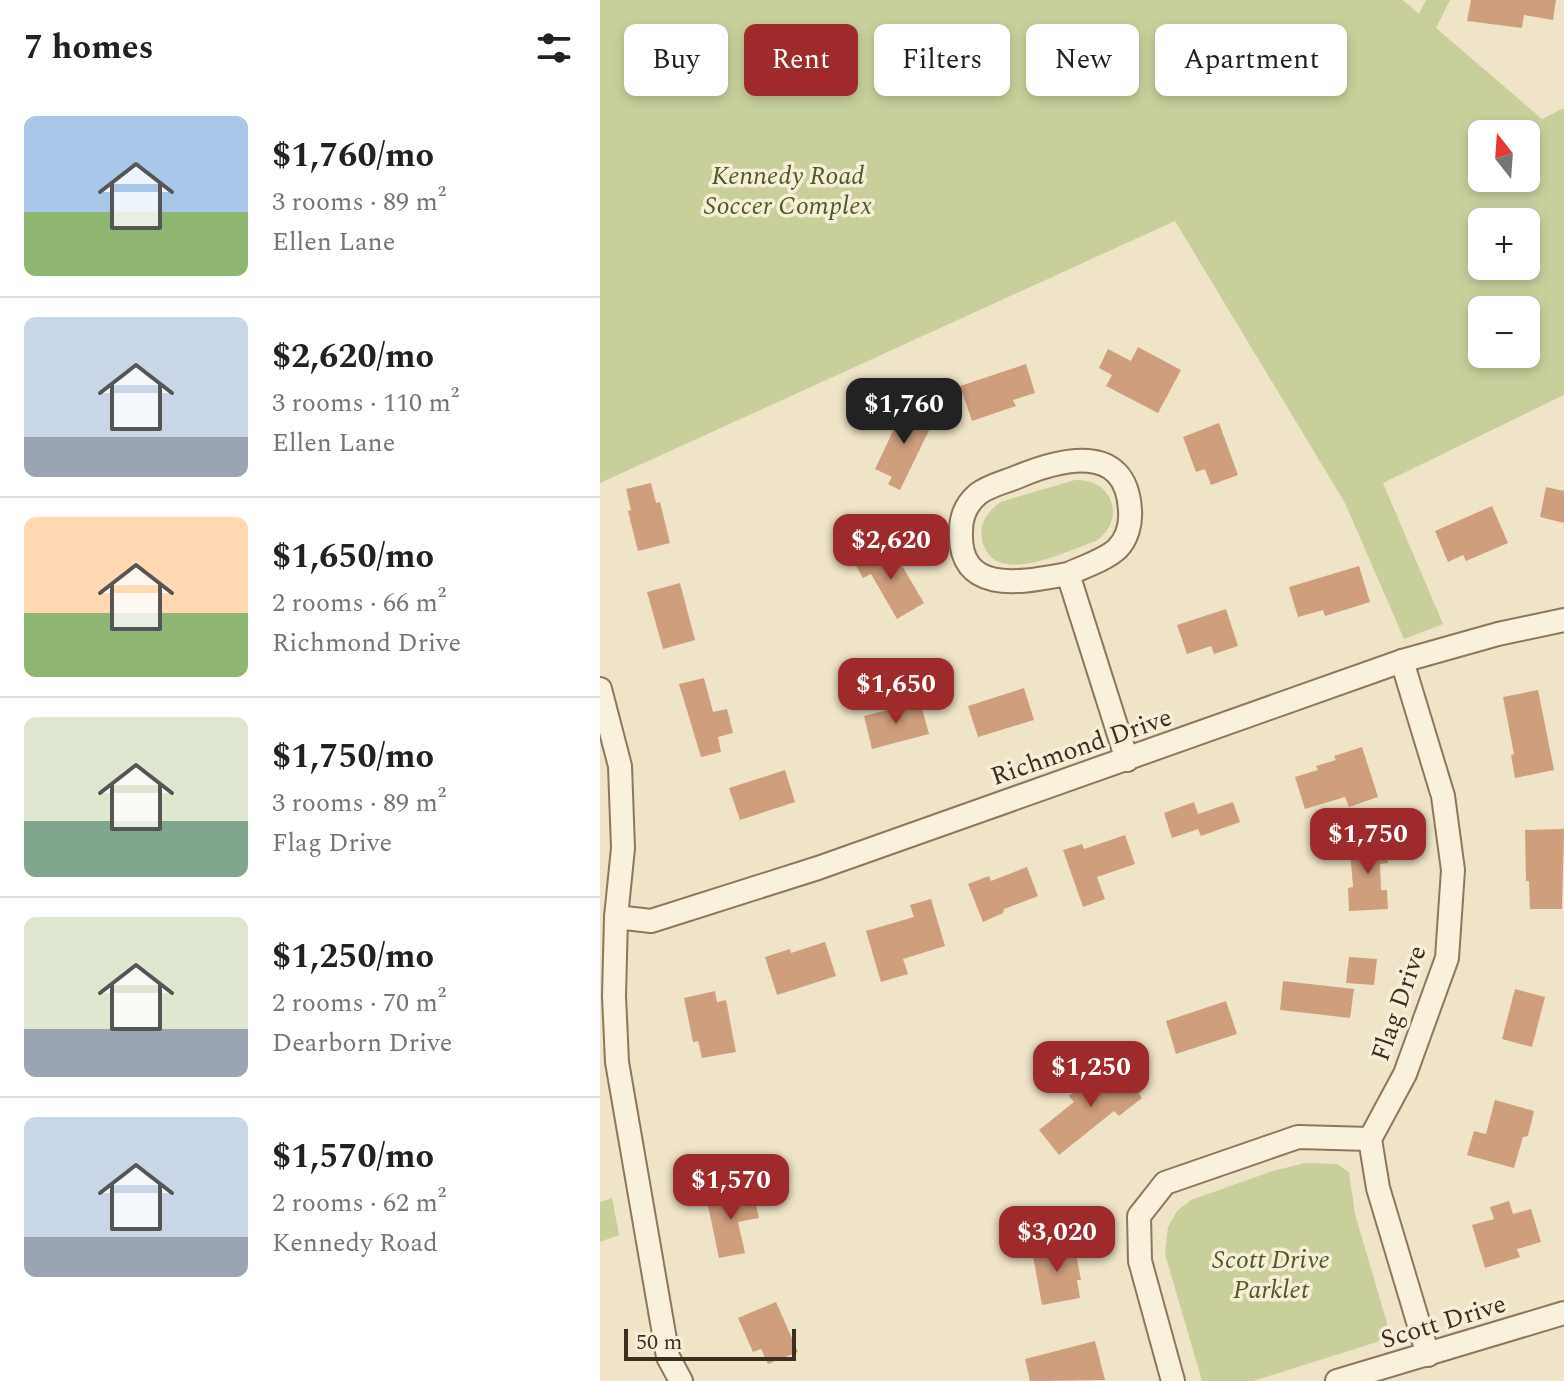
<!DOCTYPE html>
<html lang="en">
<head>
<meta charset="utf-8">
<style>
  body { margin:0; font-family:Spectral,serif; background:#f6f6f6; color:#202124; height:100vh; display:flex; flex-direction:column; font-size:30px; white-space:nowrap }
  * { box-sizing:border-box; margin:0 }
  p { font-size:26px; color:#757577 }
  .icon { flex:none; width:44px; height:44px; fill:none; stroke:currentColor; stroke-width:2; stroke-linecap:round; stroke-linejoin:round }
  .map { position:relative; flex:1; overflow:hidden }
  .drawer { display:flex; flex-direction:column; background:#fff; width:600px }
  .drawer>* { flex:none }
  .top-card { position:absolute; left:24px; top:24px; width:760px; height:72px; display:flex; gap:16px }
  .needle { width:52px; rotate:343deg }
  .controls { position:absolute; left:868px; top:120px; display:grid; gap:16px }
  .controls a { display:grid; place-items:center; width:72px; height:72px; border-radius:12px; background:#fff; box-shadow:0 4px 12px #0003; font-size:40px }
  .scale { position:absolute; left:24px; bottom:20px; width:172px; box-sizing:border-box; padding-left:8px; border:4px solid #3d2e20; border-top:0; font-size:22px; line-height:28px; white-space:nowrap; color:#3d2e20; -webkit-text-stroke:6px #f7eed8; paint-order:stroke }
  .price { position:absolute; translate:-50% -68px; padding:0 18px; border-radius:16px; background:#9e2a2b; color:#fff; font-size:26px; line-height:52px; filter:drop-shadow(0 2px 4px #0008) }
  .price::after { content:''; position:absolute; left:50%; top:48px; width:24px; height:18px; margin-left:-12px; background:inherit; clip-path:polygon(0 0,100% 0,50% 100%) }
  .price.current { background:#222; color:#fff }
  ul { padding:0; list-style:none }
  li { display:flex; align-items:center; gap:24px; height:200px; padding:0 24px }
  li+li { border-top:2px solid #e0e0e0 }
  li span { display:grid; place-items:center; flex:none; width:224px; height:160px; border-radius:12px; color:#555 }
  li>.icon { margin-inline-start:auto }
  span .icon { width:96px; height:96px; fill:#fffc; stroke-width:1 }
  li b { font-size:34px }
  h2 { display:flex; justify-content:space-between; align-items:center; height:96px; padding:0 24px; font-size:34px }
  .pill { padding:0 28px; border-radius:12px; background:#fff; box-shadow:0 4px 12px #0003; font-size:28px; line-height:72px }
  .pill.current { background:#9e2a2b; color:#fff }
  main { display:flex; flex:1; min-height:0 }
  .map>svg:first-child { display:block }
  .green { fill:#c9cf9b; fill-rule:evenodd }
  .building { fill:#cf9f7d }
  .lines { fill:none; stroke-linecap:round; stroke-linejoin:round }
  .minor-casing { stroke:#8d765c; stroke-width:26 }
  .minor { stroke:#faf1dc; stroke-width:22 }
  .labels { text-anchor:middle; stroke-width:7; stroke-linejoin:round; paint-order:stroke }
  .park-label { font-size:26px; font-style:italic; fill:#4d5a26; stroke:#f7eed8 }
  .street-label { font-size:26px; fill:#3d2e20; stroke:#f7eed8 }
</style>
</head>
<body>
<main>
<section class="drawer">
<h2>7 homes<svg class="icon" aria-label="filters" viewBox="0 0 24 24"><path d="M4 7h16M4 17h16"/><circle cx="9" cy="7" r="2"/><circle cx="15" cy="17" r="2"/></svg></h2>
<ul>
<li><span style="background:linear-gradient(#a9c7e8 60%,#8fb573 0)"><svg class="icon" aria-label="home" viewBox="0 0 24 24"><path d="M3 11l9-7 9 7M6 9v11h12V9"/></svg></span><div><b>$1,760/mo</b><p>3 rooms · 89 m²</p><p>Ellen Lane</p></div></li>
<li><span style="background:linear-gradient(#c9d6e8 75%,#9aa5b1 0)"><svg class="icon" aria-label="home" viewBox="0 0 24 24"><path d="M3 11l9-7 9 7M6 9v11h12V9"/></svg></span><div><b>$2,620/mo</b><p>3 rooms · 110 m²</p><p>Ellen Lane</p></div></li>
<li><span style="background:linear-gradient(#ffd9b3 60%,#8fb573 0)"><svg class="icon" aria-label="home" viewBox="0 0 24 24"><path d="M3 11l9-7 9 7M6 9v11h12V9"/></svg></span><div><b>$1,650/mo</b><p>2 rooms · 66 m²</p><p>Richmond Drive</p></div></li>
<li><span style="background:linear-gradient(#dfe7d0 65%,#7fa58c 0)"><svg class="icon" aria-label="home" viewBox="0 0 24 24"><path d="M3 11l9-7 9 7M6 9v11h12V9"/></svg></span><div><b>$1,750/mo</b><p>3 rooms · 89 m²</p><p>Flag Drive</p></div></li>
<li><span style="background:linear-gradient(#dfe7d0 70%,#9aa5b1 0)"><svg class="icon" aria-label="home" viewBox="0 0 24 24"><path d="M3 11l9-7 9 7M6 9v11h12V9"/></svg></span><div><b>$1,250/mo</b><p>2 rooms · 70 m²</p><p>Dearborn Drive</p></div></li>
<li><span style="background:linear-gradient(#c9d6e8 75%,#9aa5b1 0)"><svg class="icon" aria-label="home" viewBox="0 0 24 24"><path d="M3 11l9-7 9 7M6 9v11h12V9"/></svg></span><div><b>$1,570/mo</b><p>2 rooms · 62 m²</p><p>Kennedy Road</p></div></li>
</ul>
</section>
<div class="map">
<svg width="964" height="1381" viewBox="0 0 964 1381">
  <rect width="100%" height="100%" fill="#f0e4c8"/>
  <g class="green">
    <path d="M0,0H803L819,14L826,0H850L836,28L942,119L964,108V395L783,483L843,624L804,639L745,503L575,221L0,483ZM882,134H926V178H882ZM882,222H926V266H882ZM882,310H926V354H882Z"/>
    <path d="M475,480C513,478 527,520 496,541C466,551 392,590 382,539C379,523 388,512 400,502Z"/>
    <polygon points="705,1163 737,1164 749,1172 755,1214 787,1323 787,1333 777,1342 653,1381 602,1381 565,1254 568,1227 577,1211 591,1200 673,1171"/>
    <polygon points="12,1198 19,1235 0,1242 0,1202"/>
  </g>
  <g class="building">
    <polygon points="871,0 956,0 953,20 924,15 922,28 867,21"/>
    <polygon points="538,347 581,370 558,413 506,386 512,375 499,368 508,349 531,361"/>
    <polygon points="426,364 435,393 413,400 416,406 372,421 360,386"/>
    <polygon points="305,406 334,420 300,490 288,484 292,477 275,469"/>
    <polygon points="619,423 638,475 611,485 605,469 596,472 583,437"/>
    <polygon points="51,483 56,503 60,502 70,543 38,551 28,511 31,510 26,489"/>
    <polygon points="946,487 964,491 964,523 940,517"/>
    <polygon points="892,506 908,543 866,561 863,555 848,562 835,531"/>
    <polygon points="285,547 294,562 298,559 324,603 297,619 271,574 263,578 255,564"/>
    <polygon points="759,566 770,602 725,616 723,610 698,617 689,587"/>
    <polygon points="80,583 95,640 63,649 47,592"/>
    <polygon points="626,609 638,646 614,654 611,646 587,654 577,625"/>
    <polygon points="104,678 113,712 127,709 133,733 118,737 121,752 101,757 79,684"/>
    <polygon points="424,688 434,720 378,737 368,706"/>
    <polygon points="938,690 954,770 915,778 911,755 914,754 903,697"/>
    <polygon points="311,704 312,708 321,705 329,734 272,749 264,716"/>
    <polygon points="762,747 778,797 749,807 745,797 705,809 695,777 718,770 716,766 736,760 734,756"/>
    <polygon points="185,770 195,802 140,820 129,788"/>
    <polygon points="594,802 598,814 633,802 640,822 601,836 598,829 572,838 564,813"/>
    <polygon points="964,829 962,909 930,909 929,881 926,881 925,830"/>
    <polygon points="525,835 535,864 497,877 505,899 483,907 463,850 482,844 484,849"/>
    <polygon points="787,839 788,863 780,864 781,890 787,890 788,909 749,911 748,888 753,887 750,849 761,848 760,841"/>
    <polygon points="427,867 438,896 404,909 403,913 383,922 368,884 389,876 391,881"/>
    <polygon points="331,899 345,946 303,959 308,974 281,982 266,931 314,917 310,905"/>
    <polygon points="225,942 236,976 177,995 165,957 190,949 191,953"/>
    <polygon points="749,957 777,959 774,985 746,983"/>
    <polygon points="683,981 754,989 750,1018 680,1010"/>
    <polygon points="915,989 945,997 932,1047 902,1039"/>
    <polygon points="115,991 117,1002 126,1000 136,1052 102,1058 98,1041 93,1042 84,998"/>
    <polygon points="626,1001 637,1034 576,1054 566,1021"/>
    <polygon points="521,1067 541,1092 539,1094 542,1098 519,1116 514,1111 459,1155 439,1130 474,1102 469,1096 496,1075 502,1083"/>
    <polygon points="895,1100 934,1111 928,1136 923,1137 914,1168 867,1155 874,1131 886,1134"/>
    <polygon points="153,1192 159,1218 138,1222 145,1253 119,1258 107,1201"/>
    <polygon points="909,1201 913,1214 931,1209 941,1242 917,1249 920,1257 885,1268 872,1225 894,1219 890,1207"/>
    <polygon points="474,1243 481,1280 477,1280 480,1298 442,1305 432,1251"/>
    <polygon points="176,1302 198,1352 168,1364 161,1349 153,1352 138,1318"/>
    <polygon points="495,1341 505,1380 430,1381 425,1359"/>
  </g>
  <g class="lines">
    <defs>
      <g id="minor">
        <path d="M468,574C427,581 358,598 361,531C361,516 366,504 378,494C388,486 405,482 417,477C460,459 526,441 530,510C531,524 527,539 517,549C505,560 483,567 468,574L527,760"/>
        <polyline points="802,661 843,796 853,870 847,958 805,1074 770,1139 778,1188 828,1355"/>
        <polyline points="0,689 20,766 23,848 16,917 14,996 17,1062 68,1357 81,1381"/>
        <polyline points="16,917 51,921 218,868 802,661 898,634 964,620"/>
        <polyline points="573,1381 540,1261 539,1216 565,1183 698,1137 770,1139"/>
        <polyline points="737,1381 964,1313"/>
      </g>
    </defs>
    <use href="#minor" class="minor-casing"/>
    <use href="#minor" class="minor"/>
  </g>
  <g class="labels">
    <g class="park-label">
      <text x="188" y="184">Kennedy Road<tspan x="188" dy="30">Soccer Complex</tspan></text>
      <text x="671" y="1268">Scott Drive<tspan x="671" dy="30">Parklet</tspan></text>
    </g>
    <g class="street-label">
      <text transform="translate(481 746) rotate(-19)" y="9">Richmond Drive</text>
      <text transform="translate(798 1003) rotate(-71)" y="9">Flag Drive</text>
      <text transform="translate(843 1321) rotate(-17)" y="9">Scott Drive</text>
    </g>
  </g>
</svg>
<div class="controls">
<a><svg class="needle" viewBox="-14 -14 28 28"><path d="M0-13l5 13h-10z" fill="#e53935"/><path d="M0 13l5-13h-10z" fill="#757577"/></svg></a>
<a>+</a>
<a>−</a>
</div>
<div class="scale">50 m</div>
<b class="price current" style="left:304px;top:446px">$1,760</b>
<b class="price" style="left:291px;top:582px">$2,620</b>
<b class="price" style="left:296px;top:726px">$1,650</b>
<b class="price" style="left:768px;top:876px">$1,750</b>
<b class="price" style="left:491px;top:1109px">$1,250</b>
<b class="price" style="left:131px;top:1222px">$1,570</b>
<b class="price" style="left:457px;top:1274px">$3,020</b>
<div class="top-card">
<a class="pill">Buy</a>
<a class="pill current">Rent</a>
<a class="pill">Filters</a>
<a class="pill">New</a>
<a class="pill">Apartment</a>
</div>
</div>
</main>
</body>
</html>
